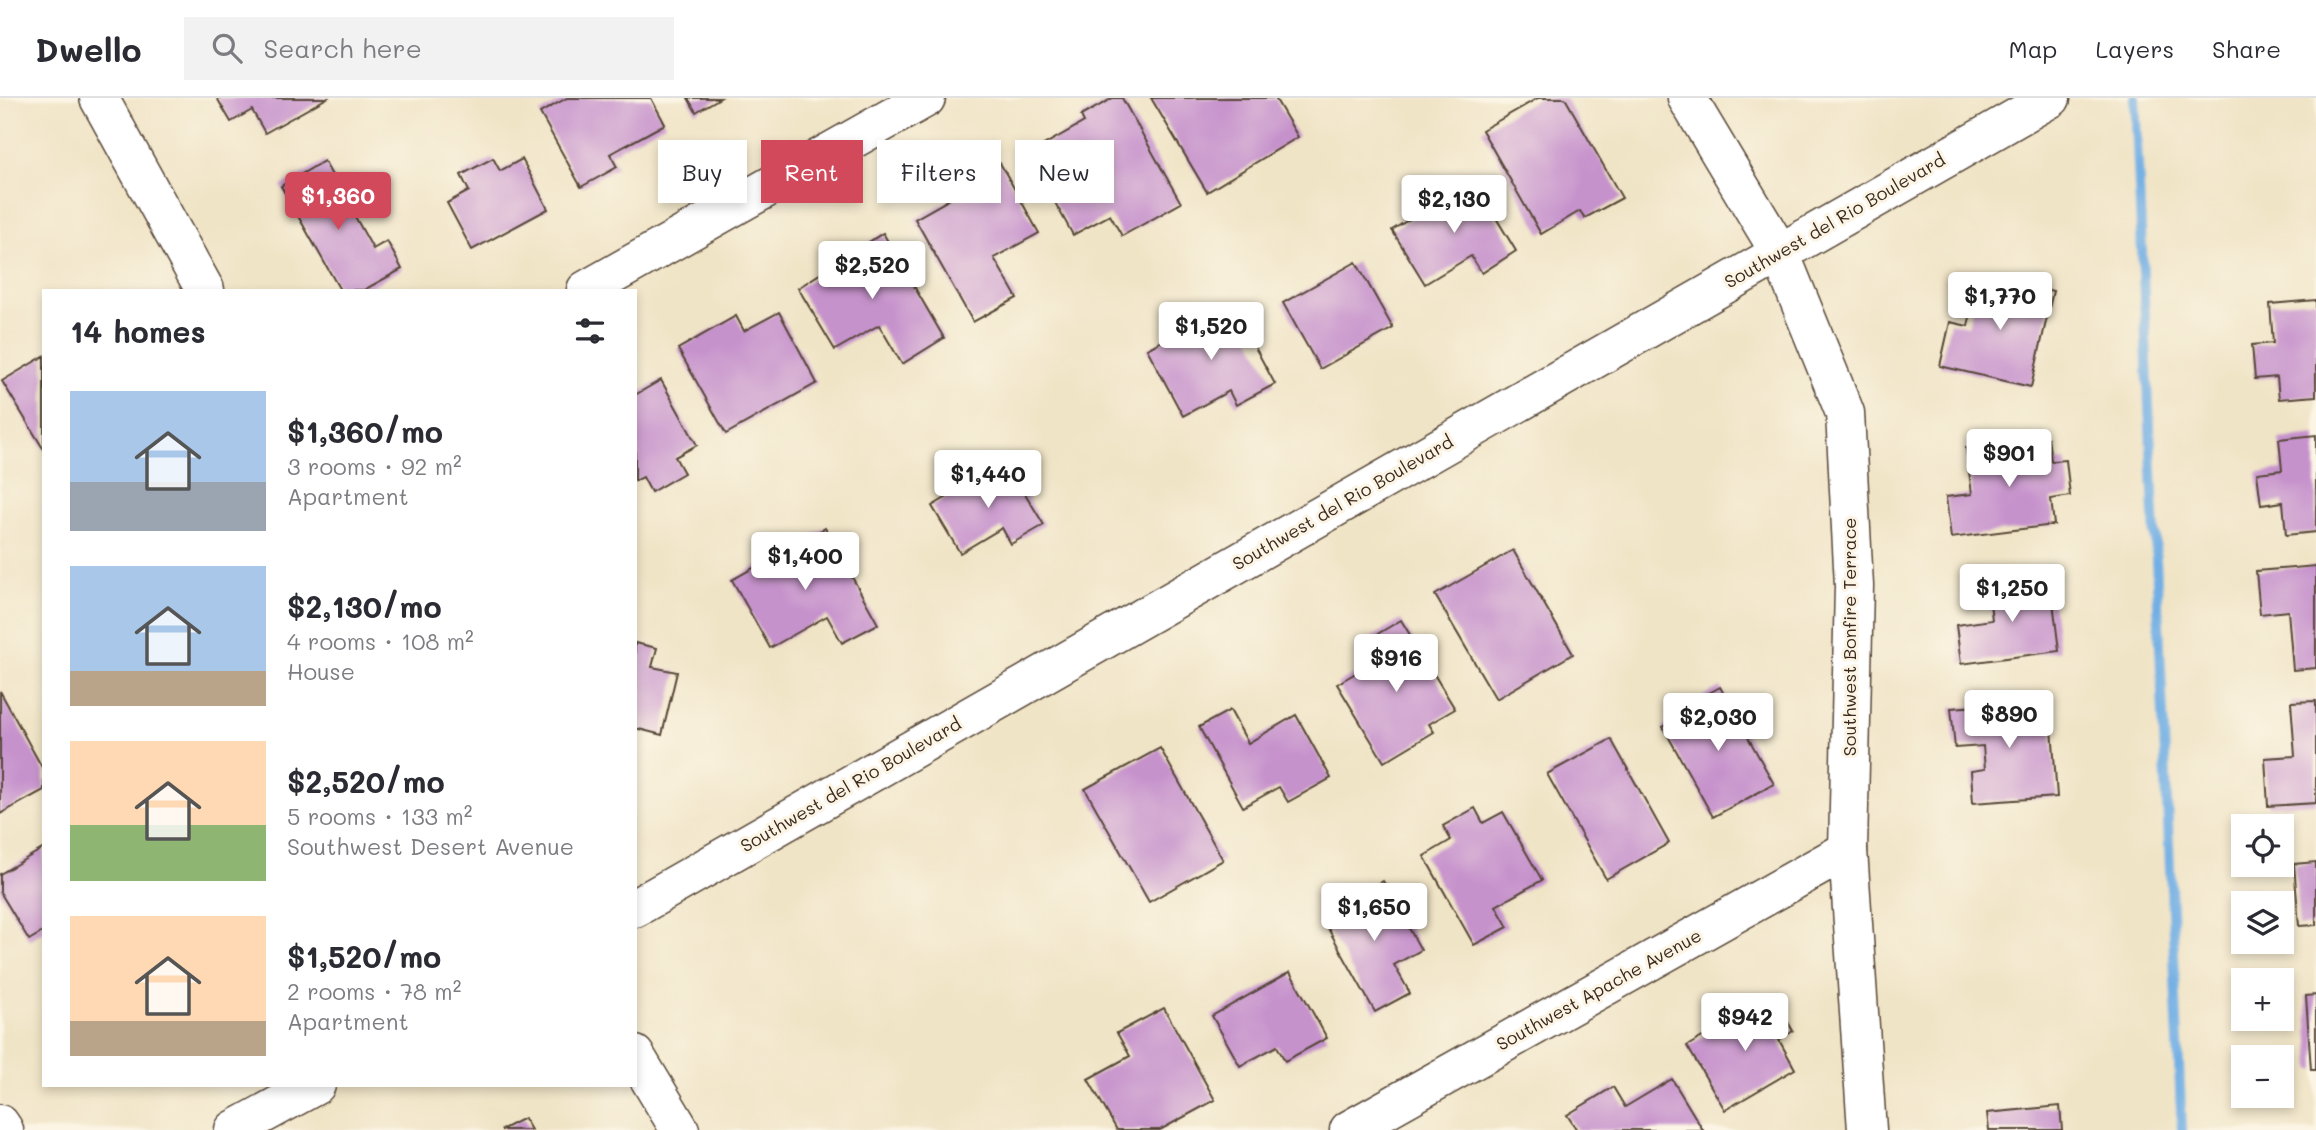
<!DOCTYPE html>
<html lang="en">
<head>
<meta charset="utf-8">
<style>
  body { margin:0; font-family:Mali,sans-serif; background:#f2f2f3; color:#2b2b33; height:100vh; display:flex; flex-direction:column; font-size:26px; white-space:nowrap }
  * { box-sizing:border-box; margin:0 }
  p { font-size:23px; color:#7c7c81 }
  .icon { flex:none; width:38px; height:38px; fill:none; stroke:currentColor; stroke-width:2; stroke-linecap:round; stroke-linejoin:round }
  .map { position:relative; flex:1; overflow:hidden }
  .details { position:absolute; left:42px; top:191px; width:595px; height:798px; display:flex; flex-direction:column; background:#fff; border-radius:0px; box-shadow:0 4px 10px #0003 }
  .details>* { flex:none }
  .banner { position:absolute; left:658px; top:42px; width:665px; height:63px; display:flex; gap:14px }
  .controls { position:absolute; left:2231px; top:716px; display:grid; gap:14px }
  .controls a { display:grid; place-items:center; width:63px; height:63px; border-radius:0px; background:#fff; box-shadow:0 4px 10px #0003; font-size:35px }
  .price { position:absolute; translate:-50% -60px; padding:0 16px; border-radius:7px; background:#fff; color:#222; font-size:23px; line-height:46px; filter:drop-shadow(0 2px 4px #0008) }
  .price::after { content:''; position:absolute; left:50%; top:42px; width:21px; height:16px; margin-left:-10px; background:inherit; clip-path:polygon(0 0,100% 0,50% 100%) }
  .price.selected { background:#d1495b; color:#fff }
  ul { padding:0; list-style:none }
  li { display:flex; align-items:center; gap:21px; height:175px; padding:0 28px }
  li span { display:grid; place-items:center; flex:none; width:196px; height:140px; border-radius:0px; color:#555 }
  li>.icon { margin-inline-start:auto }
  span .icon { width:84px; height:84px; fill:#fffc; stroke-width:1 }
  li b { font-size:30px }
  h2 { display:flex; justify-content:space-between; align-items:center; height:84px; padding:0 28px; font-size:30px }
  .tag { padding:0 24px; border-radius:0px; background:#fff; box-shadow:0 4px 10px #0003; font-size:24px; line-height:63px }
  .tag.selected { background:#d1495b; color:#fff }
  header { display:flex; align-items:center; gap:42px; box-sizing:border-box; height:98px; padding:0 35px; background:#fff; border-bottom:2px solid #e1e1e2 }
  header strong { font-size:33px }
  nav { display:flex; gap:38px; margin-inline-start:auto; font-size:24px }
  .search { width:490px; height:63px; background:#f2f2f3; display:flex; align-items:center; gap:18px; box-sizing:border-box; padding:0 24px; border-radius:0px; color:#7c7c81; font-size:26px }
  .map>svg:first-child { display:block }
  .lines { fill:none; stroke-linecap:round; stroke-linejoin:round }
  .stream { stroke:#71afe4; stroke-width:10 }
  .building { fill:#c692cc }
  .minor-casing { stroke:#564637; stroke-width:41 }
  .minor { stroke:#fff; stroke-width:38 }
  .labels { text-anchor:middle; stroke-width:6; stroke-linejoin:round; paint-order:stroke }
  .street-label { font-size:18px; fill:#3b2a1e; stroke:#fcf5e5 }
</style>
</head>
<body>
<header>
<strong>Dwello</strong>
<div class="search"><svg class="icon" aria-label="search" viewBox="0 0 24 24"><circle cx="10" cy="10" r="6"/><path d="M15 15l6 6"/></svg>Search here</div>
<nav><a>Map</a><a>Layers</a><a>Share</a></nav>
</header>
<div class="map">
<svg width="2316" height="1032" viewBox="0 0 2316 1032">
  <rect width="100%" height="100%" fill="#fcf5e5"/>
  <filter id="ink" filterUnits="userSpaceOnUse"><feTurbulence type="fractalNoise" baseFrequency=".0143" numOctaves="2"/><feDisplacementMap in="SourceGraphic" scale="14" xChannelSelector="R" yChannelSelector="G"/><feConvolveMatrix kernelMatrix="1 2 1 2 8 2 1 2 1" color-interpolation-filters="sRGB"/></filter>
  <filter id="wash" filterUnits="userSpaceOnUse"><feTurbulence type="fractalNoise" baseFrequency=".00686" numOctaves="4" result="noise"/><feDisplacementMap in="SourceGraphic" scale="28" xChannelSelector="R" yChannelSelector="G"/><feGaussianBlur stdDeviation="1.57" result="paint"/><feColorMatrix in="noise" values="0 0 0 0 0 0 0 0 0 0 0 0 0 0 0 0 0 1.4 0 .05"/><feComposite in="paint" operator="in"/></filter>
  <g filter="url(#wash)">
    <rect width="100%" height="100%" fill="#f0e4c6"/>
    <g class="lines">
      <polyline class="stream" points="2135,0 2182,1032"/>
    </g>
    <g id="blocks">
      <g class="building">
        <polygon points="217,0 327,0 265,35 252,12 231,24"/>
        <polygon points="567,0 651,0 665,26 610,56 617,69 581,89 540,15"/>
        <polygon points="688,0 720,0 696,14"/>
        <polygon points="1113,0 1122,0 1181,105 1122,138 1110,117 1073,137 1028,56 1084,24 1081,18"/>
        <polygon points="1151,0 1275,0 1298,39 1207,94"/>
        <polygon points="1538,0 1565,0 1622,100 1585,120 1580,113 1541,136 1482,32"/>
        <polygon points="493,60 500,73 522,61 548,111 472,152 447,105 469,93 461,77"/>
        <polygon points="324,63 373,151 387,143 402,171 364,192 340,192 281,88"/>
        <polygon points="1000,65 1039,135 994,160 1017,200 973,224 915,121 971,89 968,83"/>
        <polygon points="1473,82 1516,153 1482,175 1471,158 1425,186 1392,132"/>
        <polygon points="883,135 944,240 902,266 879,227 835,252 798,190"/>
        <polygon points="1356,164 1393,230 1320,271 1283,205"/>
        <polygon points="1980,176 2053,193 2031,289 1940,268 1950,224 1968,228"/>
        <polygon points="2316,202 2316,298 2279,301 2277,279 2255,281 2252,247 2273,245 2270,206"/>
        <polygon points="1231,205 1275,286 1236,307 1229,293 1183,318 1147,251"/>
        <polygon points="779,214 817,285 726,336 678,251 736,218 744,233"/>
        <polygon points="44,258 44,352 2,283"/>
        <polygon points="661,282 697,347 675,359 684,375 651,394 643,379 635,383 635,297"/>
        <polygon points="2316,337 2316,434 2286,437 2283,404 2261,407 2257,375 2282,372 2279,341"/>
        <polygon points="2048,340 2051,363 2066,362 2070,398 2051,401 2054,427 1951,440 1946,399 1972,396 1966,350"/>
        <polygon points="1006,364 1044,427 1011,446 1002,430 960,455 932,408"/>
        <polygon points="825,430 878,526 842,545 827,518 770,550 732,482"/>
        <polygon points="1513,452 1573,556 1496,601 1435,497"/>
        <polygon points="2316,468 2316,570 2293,572 2288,513 2260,516 2256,473"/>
        <polygon points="2050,479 2059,553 1961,566 1956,527 1992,522 1988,487"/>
        <polygon points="1401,522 1455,611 1429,626 1434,634 1384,664 1337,586 1381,560 1369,541"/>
        <polygon points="635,545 657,550 652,569 677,574 662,637 635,630"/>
        <polygon points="1720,589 1774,686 1713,719 1663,629 1688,615 1684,609"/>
        <polygon points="0,593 44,673 44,692 0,716"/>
        <polygon points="2050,603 2057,699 1973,705 1971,673 1985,671 1983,648 1955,650 1951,610"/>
        <polygon points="2316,603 2316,705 2268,708 2265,660 2295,658 2291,604"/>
        <polygon points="1230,612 1248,645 1296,617 1331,680 1288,704 1279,689 1243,709 1199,629"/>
        <polygon points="1611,641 1669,745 1606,781 1547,676"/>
        <polygon points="1160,650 1223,762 1149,804 1085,691"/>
        <polygon points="1475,710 1483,725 1503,714 1542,782 1496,808 1508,829 1474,847 1424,758 1451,742 1443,728"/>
        <polygon points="44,750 44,833 29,842 0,794 0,776"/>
        <polygon points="2316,764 2316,827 2299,828 2294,766"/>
        <polygon points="1383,783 1421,852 1394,867 1410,895 1375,914 1321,818"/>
        <polygon points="1290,874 1327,940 1285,963 1277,948 1240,968 1212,918"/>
        <polygon points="2316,897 2316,972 2311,972 2306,898"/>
        <polygon points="1773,898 1793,933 1779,942 1795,971 1725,1012 1687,948"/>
        <polygon points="1164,910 1215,1002 1160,1032 1117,1032 1088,981 1130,958 1117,935"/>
        <polygon points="1672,981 1703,1032 1577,1032 1567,1017 1613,989 1625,1009"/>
        <polygon points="2060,1008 2062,1032 1989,1032 1987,1015"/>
        <polygon points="524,1020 531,1032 501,1032"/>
      </g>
    </g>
  </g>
  <g filter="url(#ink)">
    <use href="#blocks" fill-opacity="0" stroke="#564637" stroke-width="2"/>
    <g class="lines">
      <defs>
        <g id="minor">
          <polyline points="99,0 205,192"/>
          <polyline points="1687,0 1780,155 1845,315 1854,488 1848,752 1867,1032"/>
          <polyline points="586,192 926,0"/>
          <polyline points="635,810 2051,0"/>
          <polyline points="635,957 680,1032"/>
          <polyline points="0,1026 4,1032"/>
          <polyline points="234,1032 316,987"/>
          <polyline points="1349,1032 1848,752"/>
        </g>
      </defs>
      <use href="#minor" class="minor-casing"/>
      <use href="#minor" class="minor"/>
    </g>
  </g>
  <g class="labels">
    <g class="street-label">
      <text transform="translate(1835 123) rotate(-30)" y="6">Southwest del Rio Boulevard</text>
      <text transform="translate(1343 405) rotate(-30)" y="6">Southwest del Rio Boulevard</text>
      <text transform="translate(1850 539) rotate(-90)" y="6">Southwest Bonfire Terrace</text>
      <text transform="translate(851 687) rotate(-30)" y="6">Southwest del Rio Boulevard</text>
      <text transform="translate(1599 892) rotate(-29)" y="6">Southwest Apache Avenue</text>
    </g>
  </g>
</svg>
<div class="controls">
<a><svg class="icon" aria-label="locate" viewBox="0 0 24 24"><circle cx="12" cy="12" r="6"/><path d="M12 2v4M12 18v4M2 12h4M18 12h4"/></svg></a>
<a><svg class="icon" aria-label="layers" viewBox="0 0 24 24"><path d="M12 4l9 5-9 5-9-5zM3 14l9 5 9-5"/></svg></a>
<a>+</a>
<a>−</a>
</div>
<b class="price selected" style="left:338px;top:134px">$1,360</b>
<b class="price" style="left:1454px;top:137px">$2,130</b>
<b class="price" style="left:872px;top:203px">$2,520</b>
<b class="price" style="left:2000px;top:234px">$1,770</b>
<b class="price" style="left:1211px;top:264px">$1,520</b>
<b class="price" style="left:2009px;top:391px">$901</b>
<b class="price" style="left:988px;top:412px">$1,440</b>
<b class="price" style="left:805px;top:494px">$1,400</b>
<b class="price" style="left:2012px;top:526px">$1,250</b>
<b class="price" style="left:1396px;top:596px">$916</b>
<b class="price" style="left:2009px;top:652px">$890</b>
<b class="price" style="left:1718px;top:655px">$2,030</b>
<b class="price" style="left:1374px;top:845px">$1,650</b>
<b class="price" style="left:1745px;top:955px">$942</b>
<div class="banner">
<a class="tag">Buy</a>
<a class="tag selected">Rent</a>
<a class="tag">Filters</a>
<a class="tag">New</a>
</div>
<section class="details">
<h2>14 homes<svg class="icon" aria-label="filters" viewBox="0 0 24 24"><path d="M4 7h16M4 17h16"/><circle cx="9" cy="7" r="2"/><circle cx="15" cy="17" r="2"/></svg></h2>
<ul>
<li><span style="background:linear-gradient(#a9c7e8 65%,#9aa5b1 0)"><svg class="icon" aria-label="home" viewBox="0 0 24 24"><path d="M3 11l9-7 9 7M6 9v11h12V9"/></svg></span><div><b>$1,360/mo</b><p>3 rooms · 92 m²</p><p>Apartment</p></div></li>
<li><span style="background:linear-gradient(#a9c7e8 75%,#b9a48a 0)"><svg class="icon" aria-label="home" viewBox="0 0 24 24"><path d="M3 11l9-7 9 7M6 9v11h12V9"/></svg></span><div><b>$2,130/mo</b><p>4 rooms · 108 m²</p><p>House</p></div></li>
<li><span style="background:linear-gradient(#ffd9b3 60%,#8fb573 0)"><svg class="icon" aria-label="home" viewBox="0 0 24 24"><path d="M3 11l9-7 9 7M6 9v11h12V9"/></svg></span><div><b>$2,520/mo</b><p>5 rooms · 133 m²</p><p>Southwest Desert Avenue</p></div></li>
<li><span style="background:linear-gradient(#ffd9b3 75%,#b9a48a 0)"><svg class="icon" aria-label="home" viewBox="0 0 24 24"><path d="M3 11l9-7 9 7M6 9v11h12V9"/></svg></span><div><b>$1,520/mo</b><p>2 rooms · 78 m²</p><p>Apartment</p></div></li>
</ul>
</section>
</div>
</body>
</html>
